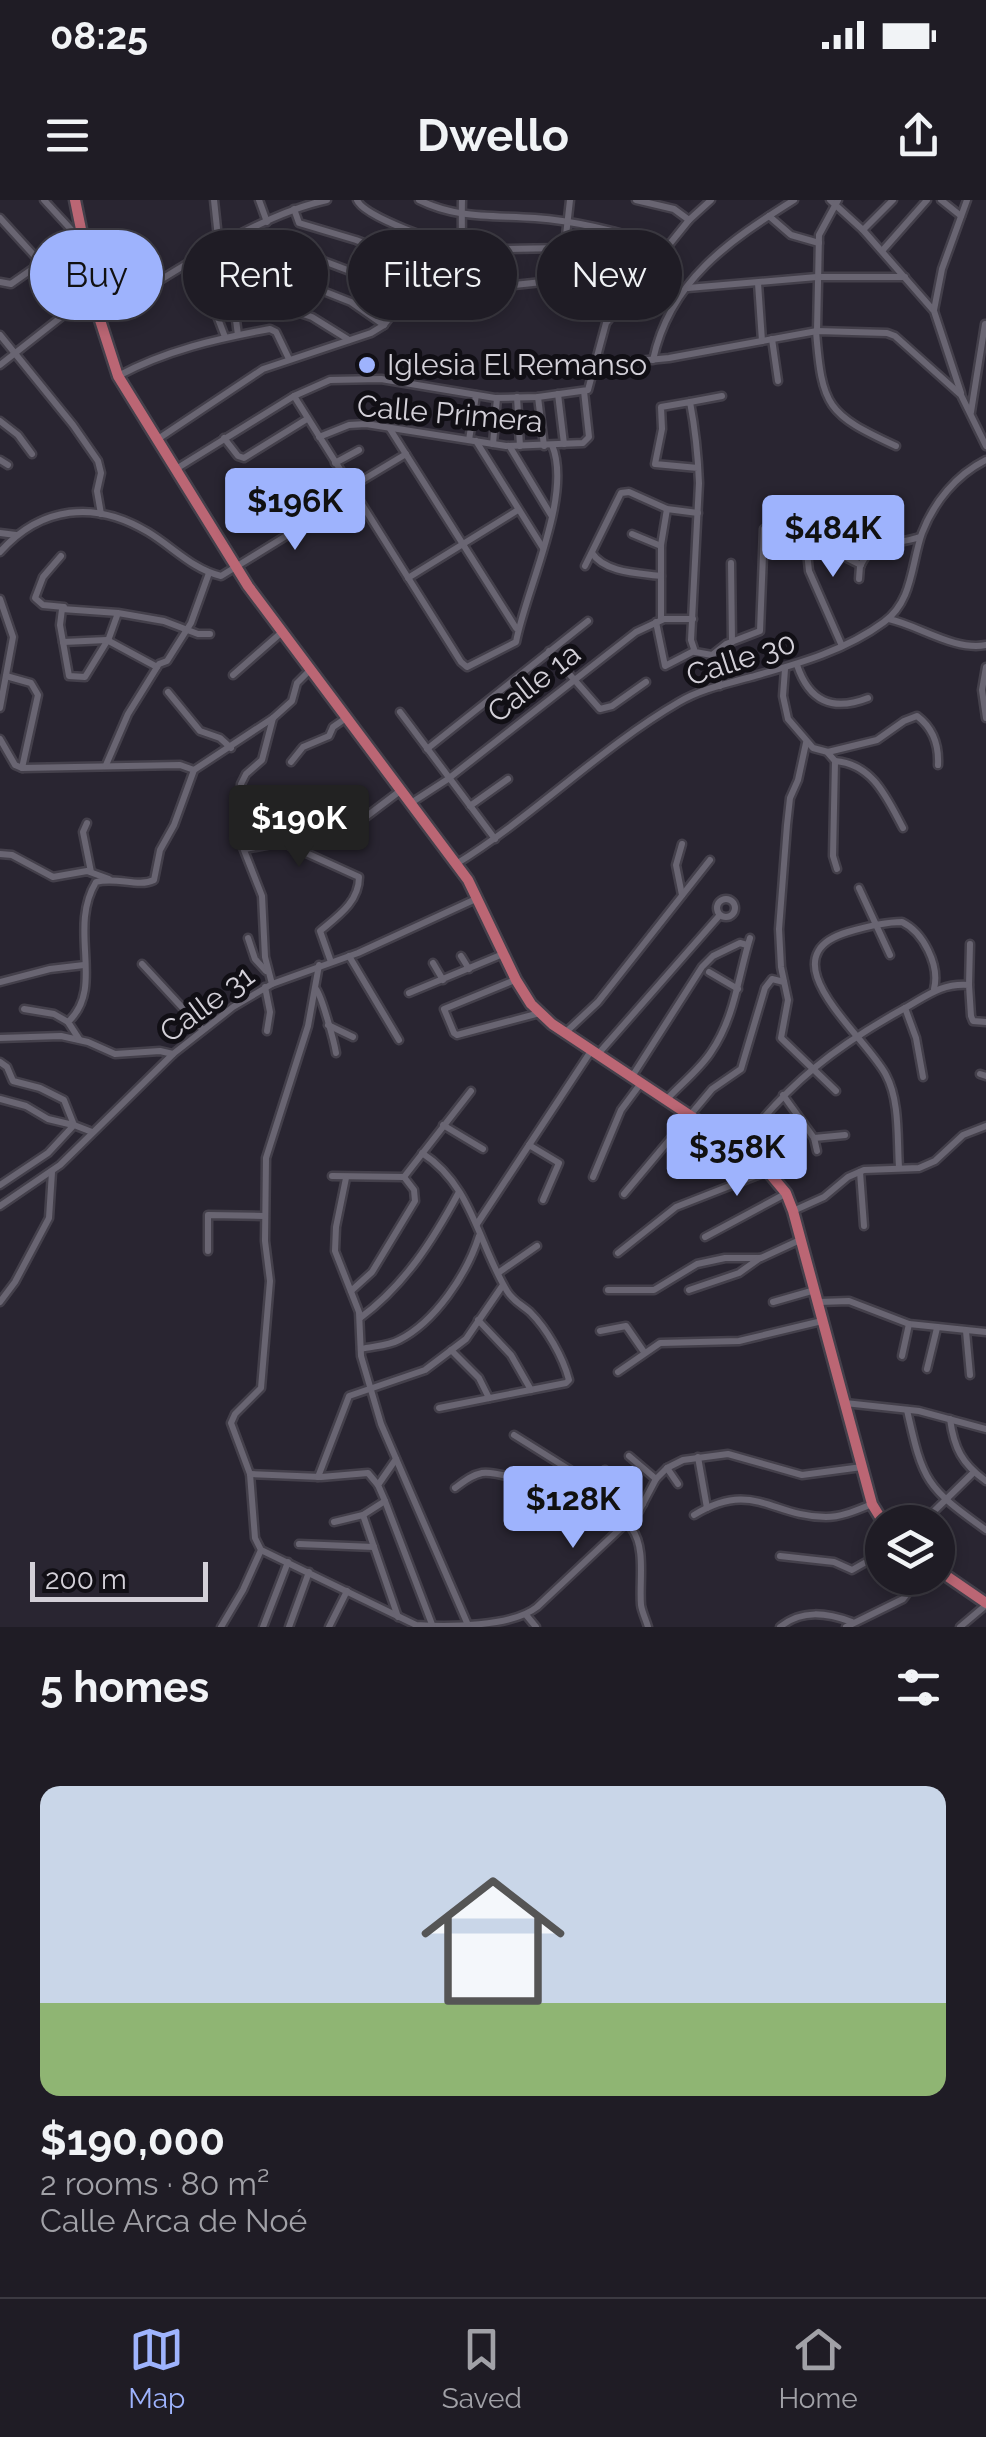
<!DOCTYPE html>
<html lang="en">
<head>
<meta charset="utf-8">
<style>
  body { margin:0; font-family:Raleway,sans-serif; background:#2c2932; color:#f1f3f6; height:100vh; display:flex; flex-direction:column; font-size:38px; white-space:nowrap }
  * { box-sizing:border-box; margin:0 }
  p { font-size:32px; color:#a1a1a7 }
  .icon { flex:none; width:55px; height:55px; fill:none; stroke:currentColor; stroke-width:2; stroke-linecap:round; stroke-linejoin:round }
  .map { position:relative; height:1427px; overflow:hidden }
  .sheet { display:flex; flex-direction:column; background:#1f1c25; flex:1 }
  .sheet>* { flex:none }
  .banner { position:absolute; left:30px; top:30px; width:928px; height:90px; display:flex; gap:20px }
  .fabs { position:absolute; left:865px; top:1305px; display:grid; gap:20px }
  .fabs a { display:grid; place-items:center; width:90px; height:90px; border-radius:50%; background:#1f1c25; box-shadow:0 5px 15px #0003,0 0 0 2px #3c3a42; font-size:50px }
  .scale { position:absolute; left:30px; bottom:25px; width:178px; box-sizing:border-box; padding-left:10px; border:5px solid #d3d0d8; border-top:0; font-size:28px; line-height:35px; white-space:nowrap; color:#d3d0d8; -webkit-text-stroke:8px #110f15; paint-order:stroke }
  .price { position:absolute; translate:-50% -85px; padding:0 22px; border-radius:10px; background:#9eb3fd; color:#111; font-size:32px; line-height:65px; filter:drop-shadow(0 2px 5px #0008) }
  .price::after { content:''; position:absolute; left:50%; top:60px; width:30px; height:22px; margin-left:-15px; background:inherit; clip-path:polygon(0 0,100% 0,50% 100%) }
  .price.current { background:#222; color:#fff }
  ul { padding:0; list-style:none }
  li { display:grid; align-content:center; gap:20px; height:530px; padding:0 40px }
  li span { display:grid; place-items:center; height:310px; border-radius:20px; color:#555 }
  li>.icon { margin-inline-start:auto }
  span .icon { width:180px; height:180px; fill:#fffc; stroke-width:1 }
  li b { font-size:42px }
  h2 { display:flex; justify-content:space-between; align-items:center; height:120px; padding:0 40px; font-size:42px }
  .chip { padding:0 35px; border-radius:45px; background:#1f1c25; box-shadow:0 5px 15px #0003,0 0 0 2px #3c3a42; font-size:35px; line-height:90px }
  .chip.current { background:#9eb3fd; color:#111 }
  .status { display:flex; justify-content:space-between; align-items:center; height:70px; padding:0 50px; background:#1f1c25; direction:ltr }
  .status svg { height:28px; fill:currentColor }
  header { display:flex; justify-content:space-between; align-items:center; height:130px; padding:0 40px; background:#1f1c25; font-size:45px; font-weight:700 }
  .menu { display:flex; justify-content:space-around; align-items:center; height:140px; border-top:2px solid #3c3a42; background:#1f1c25; font-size:28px; color:#a1a1a7 }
  .menu a { display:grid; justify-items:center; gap:5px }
  .menu .current { color:#9eb3fd }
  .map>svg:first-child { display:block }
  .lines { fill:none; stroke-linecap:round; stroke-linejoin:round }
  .street-casing { stroke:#44404b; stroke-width:11 }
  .primary-casing { stroke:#44404b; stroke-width:15 }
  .street { stroke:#696572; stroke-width:6 }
  .primary { stroke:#bb6674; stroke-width:10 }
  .poi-dot { fill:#9eb3fd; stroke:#110f15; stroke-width:4 }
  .labels { text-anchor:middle; stroke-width:10; stroke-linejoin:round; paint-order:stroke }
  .poi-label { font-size:30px; fill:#d3d0d8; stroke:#110f15; text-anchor:start }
  .street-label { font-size:30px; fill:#d3d0d8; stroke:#110f15 }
</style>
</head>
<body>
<div class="status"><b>08:25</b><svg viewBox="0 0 49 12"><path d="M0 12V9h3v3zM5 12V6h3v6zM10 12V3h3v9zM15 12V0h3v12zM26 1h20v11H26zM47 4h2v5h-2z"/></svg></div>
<header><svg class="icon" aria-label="menu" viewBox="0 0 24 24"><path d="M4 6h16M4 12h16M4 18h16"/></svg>Dwello<svg class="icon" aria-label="share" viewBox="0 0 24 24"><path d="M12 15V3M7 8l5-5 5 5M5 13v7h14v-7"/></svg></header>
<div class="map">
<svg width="986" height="1427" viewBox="0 0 986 1427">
  <rect width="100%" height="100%" fill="#292531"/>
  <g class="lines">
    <defs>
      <g id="street">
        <polyline points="44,0 78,37"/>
        <polyline points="214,0 219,47"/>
        <polyline points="259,0 267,22"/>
        <path d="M357,0C364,17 442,44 462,47C495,51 531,48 564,48"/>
        <path d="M419,0C457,19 493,15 535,18C579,21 624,33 666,47"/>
        <polyline points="636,0 674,9 689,20"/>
        <polyline points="830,0 863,30 934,111 961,193"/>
        <polyline points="941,0 961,16"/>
        <polyline points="294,9 299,23 356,40 459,80 514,85 561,80 599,106"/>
        <polyline points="769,16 791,35 819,43"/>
        <polyline points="0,18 41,63"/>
        <polyline points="863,30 893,0"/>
        <polyline points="882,51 927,0"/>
        <path d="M305,54L453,110C465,88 461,28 462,0"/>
        <polyline points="280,74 351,102 384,125"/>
        <polyline points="561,80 570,0"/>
        <polyline points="0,82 11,84 81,35"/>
        <polyline points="758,83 762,141"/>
        <polyline points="688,88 817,77 905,77"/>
        <polyline points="250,96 312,117 349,140"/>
        <polyline points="592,99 605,77 615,32"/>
        <polyline points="234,105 238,135"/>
        <polyline points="214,108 225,137"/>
        <polyline points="934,110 942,69 967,0"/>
        <path d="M100,117C166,78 253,16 327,0"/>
        <path d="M816,131C822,207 827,214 896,246"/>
        <polyline points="817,131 819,35 838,0"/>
        <polyline points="0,135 73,225 98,261 101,273 97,291 101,314"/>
        <polyline points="772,139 778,181"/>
        <path d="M653,160C670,80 729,41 794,0"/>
        <polyline points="0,165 93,92"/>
        <polyline points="596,165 669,158 817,131 887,133 895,136 961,195 986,246"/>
        <path d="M118,176C167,150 216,139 270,129L276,132L289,159"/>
        <polyline points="558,194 564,244"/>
        <path d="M294,196L461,462L467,467L516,442C526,389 573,295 552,245"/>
        <polyline points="517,197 520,246"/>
        <polyline points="538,197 544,246"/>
        <polyline points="690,202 722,196"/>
        <polyline points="971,212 985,124"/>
        <polyline points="0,221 18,235 32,254"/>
        <polyline points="390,229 516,428"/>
        <polyline points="319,237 349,225 366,224 506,246 583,243 589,237 584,191"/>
        <polyline points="224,238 238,256 244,258 307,219"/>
        <polyline points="158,239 263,169 371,133 384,125 408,93"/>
        <polyline points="469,240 476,195"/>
        <polyline points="476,241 543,348"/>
        <polyline points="493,244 497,198"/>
        <polyline points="510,247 551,315"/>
        <polyline points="0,260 8,265"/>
        <polyline points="335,263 359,250"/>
        <path d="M698,268L655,264L662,229L661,207L690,202C695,228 698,256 699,283L691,440L695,452L712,455L720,486"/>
        <polyline points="176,269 294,196 330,180 381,179 495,198 538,197 588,190 606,123 689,20 711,0"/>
        <polyline points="351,287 406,254"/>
        <polyline points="800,328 806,343 809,371 842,446"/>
        <polyline points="0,333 16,335"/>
        <polyline points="632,334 661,346 661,420"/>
        <polyline points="661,345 667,309"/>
        <path d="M0,352C41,306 95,300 148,332C173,347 192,369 221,376L333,307"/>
        <path d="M592,353C605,373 639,373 661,376"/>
        <polyline points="61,356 43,377 35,398 43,405 64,407"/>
        <polyline points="847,358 861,365"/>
        <polyline points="731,363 732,442"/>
        <polyline points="585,366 621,293 629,292 667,309 698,313"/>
        <polyline points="408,378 518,310"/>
        <path d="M859,379L860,366L870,349C887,342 902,343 920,337"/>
        <polyline points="0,399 13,437 0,508"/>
        <polyline points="118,413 62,409 60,425 69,476 85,477 109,438 118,413 164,421 198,434 210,434"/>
        <path d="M889,419C920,426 954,451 986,445"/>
        <polyline points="656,422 665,466 694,451"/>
        <polyline points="63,442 107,440 157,467"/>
        <polyline points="549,451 600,509 612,506 646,482"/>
        <polyline points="712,455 726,444 760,431 764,329"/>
        <path d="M797,465C809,501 832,512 868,498"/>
        <polyline points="986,467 982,490 986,518"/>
        <path d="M785,469L783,496L788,519L813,548L828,552L877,540L904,521L917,516C933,528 939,545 938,565"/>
        <polyline points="233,475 282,432"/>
        <polyline points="6,476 31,483 38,495 22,568"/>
        <polyline points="168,492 200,531 220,538 231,548"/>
        <polyline points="400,512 495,639"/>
        <polyline points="0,539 15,565 22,568 180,565 194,570"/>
        <polyline points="806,543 798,580 790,598 787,625 779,729 781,767 788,800 781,838 836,891"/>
        <polyline points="427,549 588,421"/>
        <polyline points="828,553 835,561 833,656 837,669"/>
        <path d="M835,561C873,564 887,598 903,628"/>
        <polyline points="291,562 303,547 329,536 333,527 346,518"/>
        <polyline points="106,565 128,514 159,464 167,461 191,423 209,373"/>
        <polyline points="411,603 448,579 636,432 664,419 693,419"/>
        <polyline points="470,606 508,579"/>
        <polyline points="87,623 83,632 91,672"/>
        <polyline points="342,635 400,591"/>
        <polyline points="282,642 293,621"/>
        <path d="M245,649L282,642L359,677C359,702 338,716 320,731L331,762"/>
        <polyline points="0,654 12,655 53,677 87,671 109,679"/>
        <path d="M456,664C534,616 600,548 679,502C701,489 726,484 751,477C797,464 845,451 884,422C913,401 911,364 922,333C934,302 956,275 986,260"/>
        <polyline points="859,688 890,755"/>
        <polyline points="682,695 676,665 682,644"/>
        <circle cx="726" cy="708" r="9"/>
        <polyline points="248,738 255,759 266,771"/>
        <polyline points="349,756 399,840"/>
        <polyline points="461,756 469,769"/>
        <polyline points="433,763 443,780"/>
        <polyline points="142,764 203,830"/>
        <path d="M319,765L308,826L266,958L265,1041L270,1081L261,1188L235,1214L231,1223L250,1274L255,1338L261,1350L416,1425C448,1427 512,1427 537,1407L639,1311L656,1279L667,1268L683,1260L728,1254L802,1275L862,1267"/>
        <polyline points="709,772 738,789"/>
        <polyline points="515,780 444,809 454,833 457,835 540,813"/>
        <polyline points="0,782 50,769 84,765"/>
        <polyline points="272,784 265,757 262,696 238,635 241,584 246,574 262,560 273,518"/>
        <polyline points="969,785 970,744"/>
        <polyline points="265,787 270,812 267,831"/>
        <path d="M316,789C322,797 334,841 336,853"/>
        <polyline points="409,793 503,754"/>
        <polyline points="905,808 916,838 923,877"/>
        <polyline points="24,809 54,814 68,822"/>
        <polyline points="328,825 353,837"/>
        <polyline points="566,832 598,802 710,660"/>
        <polyline points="0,838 61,836 88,842 115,854 160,851 173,854"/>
        <path d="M79,839L68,822C106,787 67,730 96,682C116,676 138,688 154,680L160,650L174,625L194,570L273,518L292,501L297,483L310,470"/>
        <polyline points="599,853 719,716"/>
        <polyline points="0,862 7,867 13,881 40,888 64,900 74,925"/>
        <polyline points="980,874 986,876"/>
        <polyline points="633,875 702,767 713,756 740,743 747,745"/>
        <polyline points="783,895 814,938 817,951"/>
        <path d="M668,898C682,883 700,869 711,852C735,817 738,777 750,738"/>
        <polyline points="0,899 26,906 48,919 73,925"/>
        <polyline points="443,925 483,949"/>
        <polyline points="814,938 845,935"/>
        <polyline points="529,945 559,963 543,1000"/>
        <path d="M740,947C788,883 836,846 905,808C928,795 942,783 969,785L971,816L973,821L986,822"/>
        <path d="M422,953C472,985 478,1043 507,1091C513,1101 522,1105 530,1112C547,1129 563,1157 569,1180L566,1183L439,1208"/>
        <path d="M899,967C897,939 900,901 886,875C866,836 763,757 848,732C865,727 884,722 902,722C923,732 940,765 934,789"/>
        <polyline points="860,972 864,1026"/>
        <polyline points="332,976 404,977 471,891"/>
        <polyline points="593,977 621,910 641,883"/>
        <polyline points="346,978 336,1027 335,1051 359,1112 361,1156 381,1224 468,1425"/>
        <polyline points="0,985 48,953 74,925 92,932"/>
        <polyline points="624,994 712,889 741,869 765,788 772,779 784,782"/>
        <polyline points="0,1006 60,965 173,854 233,807 272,784 358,753 478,698"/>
        <polyline points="793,1011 824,997 848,977 864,970 919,968 935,961 963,935 986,926"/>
        <polyline points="477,1024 591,851"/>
        <polyline points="705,1037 785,994"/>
        <polyline points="208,1051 208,1015 264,1016"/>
        <polyline points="618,1053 676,1007 768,971"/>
        <polyline points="498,1073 537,1046"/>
        <polyline points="608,1090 654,1090 697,1064 725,1058 761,1058 800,1040"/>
        <polyline points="689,1090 739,1073 760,1058"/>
        <polyline points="351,1091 372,1072 415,1001 414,990 404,977"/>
        <polyline points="0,1102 15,1082 49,1018 52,972"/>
        <polyline points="773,1102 815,1090"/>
        <polyline points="819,1102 849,1101 909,1124 986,1132"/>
        <path d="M360,1118C405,1085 433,1040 459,992"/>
        <polyline points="478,1120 511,1155 531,1190"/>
        <polyline points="600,1131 626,1126 644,1152"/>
        <polyline points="966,1131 970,1175"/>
        <path d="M361,1149C373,1146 388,1146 399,1140C435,1122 467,1074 479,1036"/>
        <polyline points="451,1150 479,1178 489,1198"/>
        <polyline points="902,1156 909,1124"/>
        <polyline points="927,1169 937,1128"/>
        <polyline points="618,1172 660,1143 739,1141 822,1121"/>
        <polyline points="845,1203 919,1211 986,1229"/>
        <path d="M907,1210C923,1282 926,1287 986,1330"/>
        <path d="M950,1219C954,1248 962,1264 986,1281"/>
        <polyline points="514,1235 570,1270 564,1293"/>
        <polyline points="629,1256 656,1279"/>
        <polyline points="698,1257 707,1308"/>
        <polyline points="667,1268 678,1284"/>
        <polyline points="605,1270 643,1304"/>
        <polyline points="250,1274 321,1277 368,1273 378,1285"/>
        <polyline points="318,1277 349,1196 425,1170 466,1139 503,1085"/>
        <path d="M455,1288C463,1282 471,1275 482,1273C504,1269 620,1311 632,1329C646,1348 639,1382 641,1405C642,1412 646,1420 648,1427"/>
        <polyline points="385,1301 433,1427"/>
        <polyline points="363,1315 398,1417"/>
        <path d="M694,1315C753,1279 772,1317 826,1317C842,1317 857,1310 872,1304"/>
        <polyline points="334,1322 363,1315 385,1301 378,1285 396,1259"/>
        <polyline points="923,1322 974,1272"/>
        <polyline points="299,1344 374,1347"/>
        <polyline points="780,1356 834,1362 852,1370 882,1353"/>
        <polyline points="527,1416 536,1427"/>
        <polyline points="221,1427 243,1390 261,1350"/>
        <polyline points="263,1427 288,1362"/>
        <polyline points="289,1427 309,1372"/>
        <polyline points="329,1427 347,1391"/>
        <path d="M780,1427C802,1409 827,1413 852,1422"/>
        <polyline points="846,1427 903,1399 919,1378"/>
        <polyline points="960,1427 986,1405"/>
      </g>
      <g id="primary">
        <polyline points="75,0 99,117 118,176 248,386 468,680 516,780 531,804 552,824 760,962 786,993 793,1011 872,1304 883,1322"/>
        <polyline points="938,1370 986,1403"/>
      </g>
    </defs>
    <use href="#street" class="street-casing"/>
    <use href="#primary" class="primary-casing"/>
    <use href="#street" class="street"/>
    <use href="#primary" class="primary"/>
  </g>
  <circle class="poi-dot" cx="367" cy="165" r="10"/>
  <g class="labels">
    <g class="poi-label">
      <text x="387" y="175">Iglesia El Remanso</text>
    </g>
    <g class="street-label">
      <text transform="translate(450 214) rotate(5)" y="10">Calle Primera</text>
      <text transform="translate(741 459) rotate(-18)" y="10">Calle 30</text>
      <text transform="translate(534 483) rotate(-38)" y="10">Calle 1a</text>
      <text transform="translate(207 804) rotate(-36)" y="10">Calle 31</text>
    </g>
  </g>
</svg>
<div class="fabs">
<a><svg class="icon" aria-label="layers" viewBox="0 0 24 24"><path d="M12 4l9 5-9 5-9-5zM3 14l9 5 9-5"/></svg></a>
</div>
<div class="scale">200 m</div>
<b class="price" style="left:295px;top:353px">$196K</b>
<b class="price" style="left:833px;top:380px">$484K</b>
<b class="price current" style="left:299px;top:670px">$190K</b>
<b class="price" style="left:737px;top:999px">$358K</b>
<b class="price" style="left:573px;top:1351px">$128K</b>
<div class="banner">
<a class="chip current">Buy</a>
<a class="chip">Rent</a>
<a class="chip">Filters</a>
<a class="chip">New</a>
</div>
</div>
<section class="sheet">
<h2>5 homes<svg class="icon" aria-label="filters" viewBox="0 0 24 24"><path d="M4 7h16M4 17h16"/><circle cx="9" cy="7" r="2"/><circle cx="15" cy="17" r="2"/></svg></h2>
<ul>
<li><span style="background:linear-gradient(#c9d6e8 70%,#8fb573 0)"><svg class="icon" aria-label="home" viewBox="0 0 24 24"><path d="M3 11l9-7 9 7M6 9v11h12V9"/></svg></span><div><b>$190,000</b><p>2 rooms · 80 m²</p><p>Calle Arca de Noé</p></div></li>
</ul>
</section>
<nav class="menu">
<a class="current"><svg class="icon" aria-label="map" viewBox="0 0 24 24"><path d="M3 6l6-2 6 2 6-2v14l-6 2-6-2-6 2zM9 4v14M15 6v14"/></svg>Map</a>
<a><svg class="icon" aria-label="saved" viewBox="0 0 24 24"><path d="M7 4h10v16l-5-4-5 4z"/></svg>Saved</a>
<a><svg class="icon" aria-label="home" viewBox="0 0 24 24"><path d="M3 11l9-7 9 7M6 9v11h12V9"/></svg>Home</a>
</nav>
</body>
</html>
